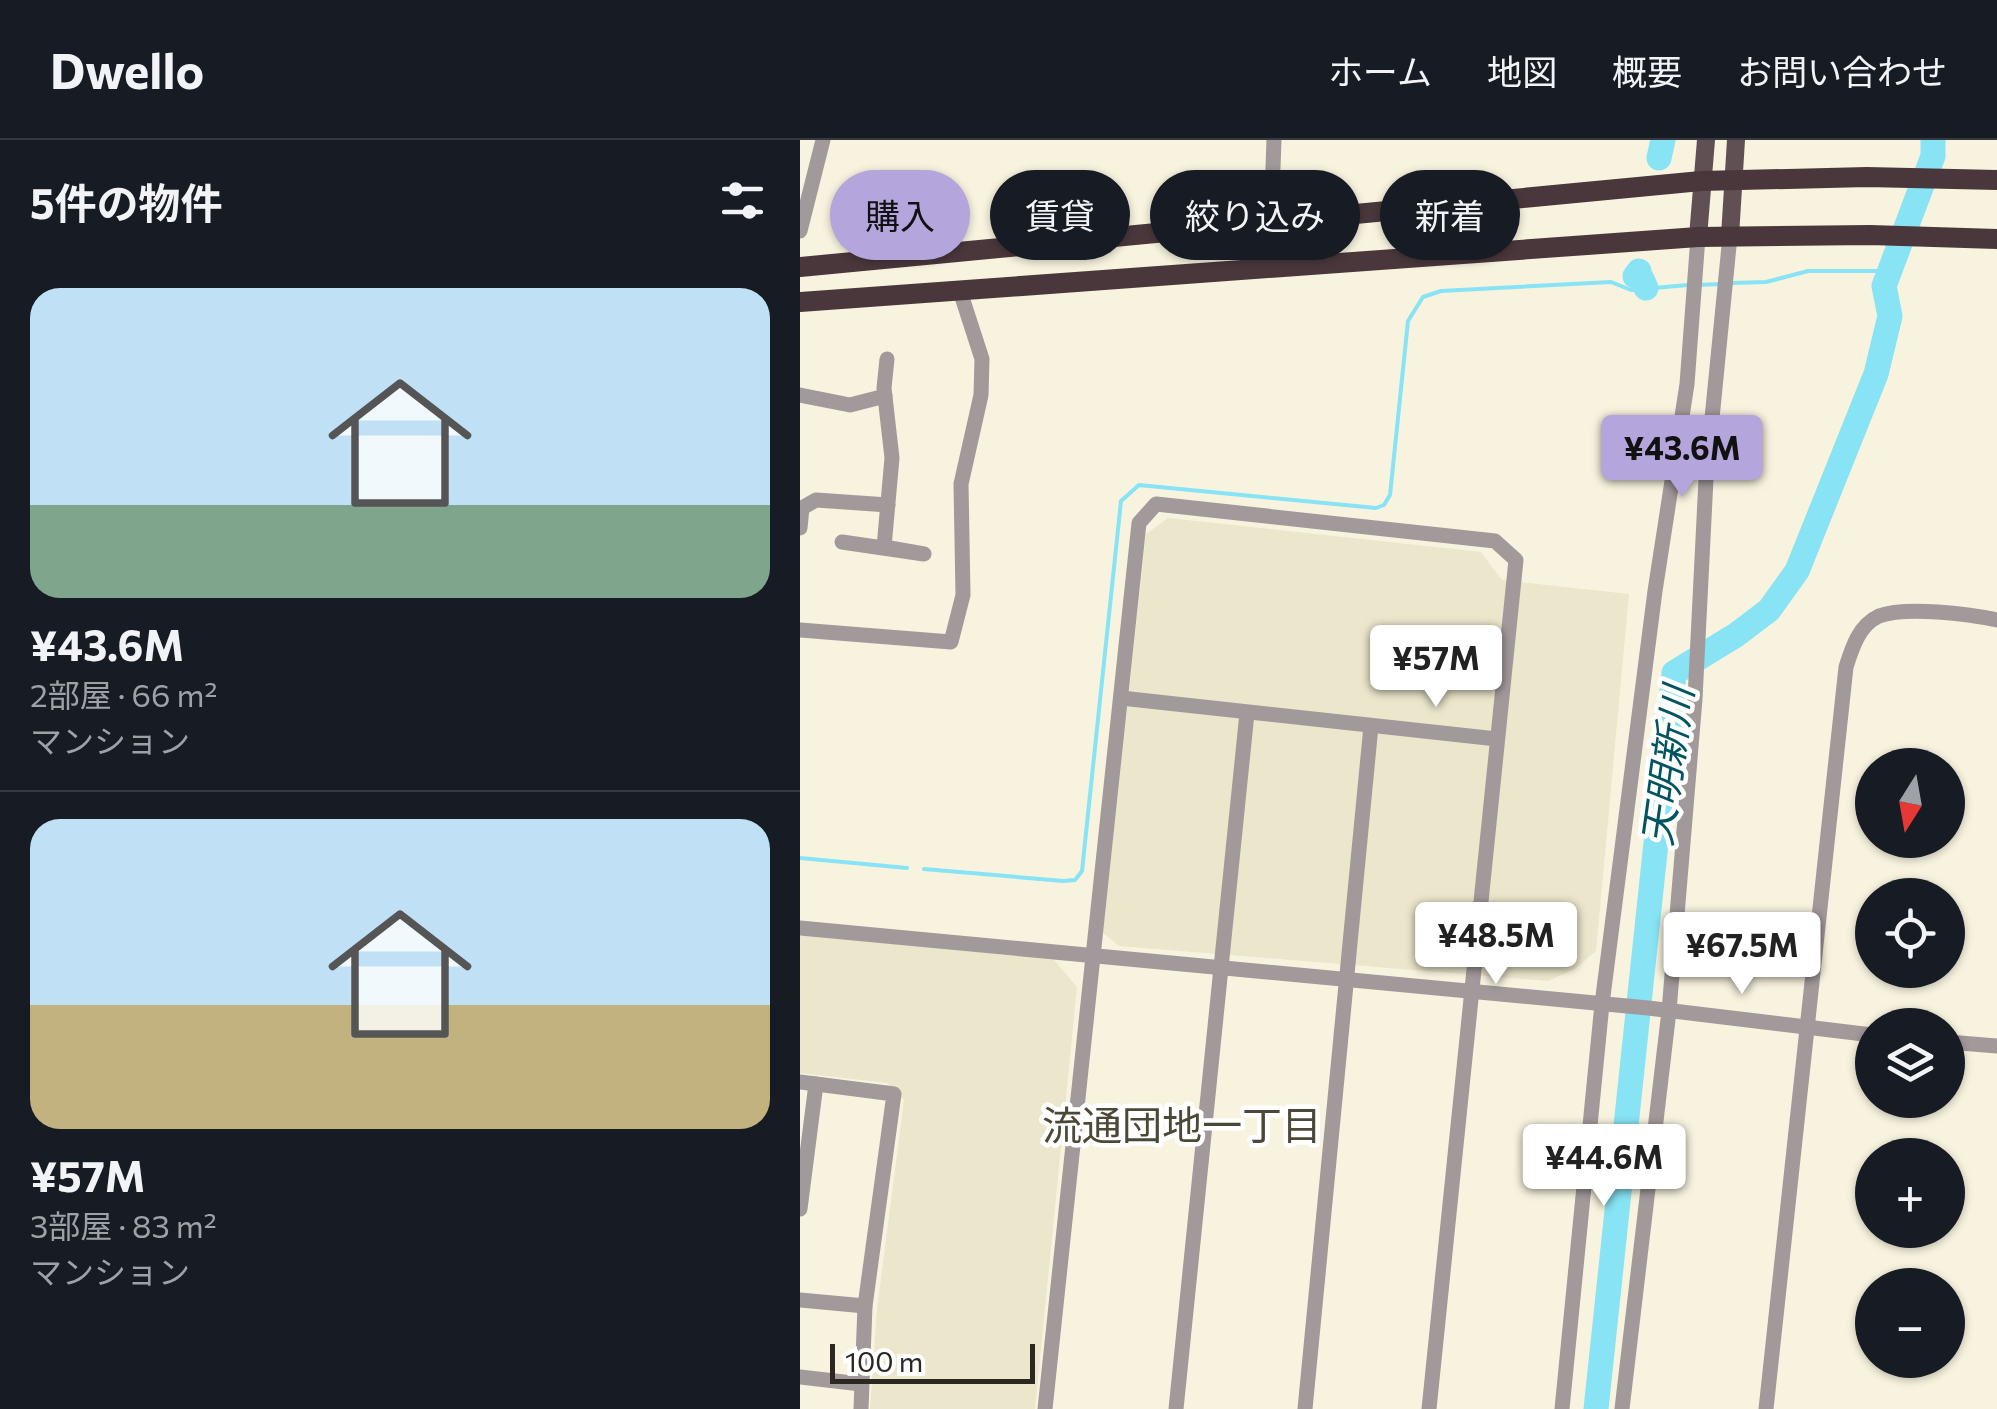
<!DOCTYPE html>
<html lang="ja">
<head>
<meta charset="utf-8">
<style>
  body { margin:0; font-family:Commissioner,"Noto Sans JP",sans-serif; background:#20242c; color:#f1f3f6; height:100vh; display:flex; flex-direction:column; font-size:38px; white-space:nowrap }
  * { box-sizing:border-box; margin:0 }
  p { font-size:32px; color:#9ea1a6 }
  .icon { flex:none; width:55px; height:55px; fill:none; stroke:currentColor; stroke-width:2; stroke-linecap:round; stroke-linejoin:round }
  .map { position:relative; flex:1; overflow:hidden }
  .panel { display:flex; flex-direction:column; background:#171b24; width:800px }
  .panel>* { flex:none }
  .guide { position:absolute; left:30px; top:30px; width:950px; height:90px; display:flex; gap:20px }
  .needle { width:65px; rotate:191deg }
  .fabs { position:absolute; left:1055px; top:608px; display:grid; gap:20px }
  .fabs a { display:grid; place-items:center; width:110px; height:110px; border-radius:50%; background:#171b24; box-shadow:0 2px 8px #0004; font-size:50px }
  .scale { position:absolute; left:30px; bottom:25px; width:205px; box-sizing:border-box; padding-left:10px; border:5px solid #2a2821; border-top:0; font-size:28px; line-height:35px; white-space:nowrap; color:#2a2821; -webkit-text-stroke:8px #fff; paint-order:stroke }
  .price { position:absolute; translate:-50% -85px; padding:0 22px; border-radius:10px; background:#fff; color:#222; font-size:32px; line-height:65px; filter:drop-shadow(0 2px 5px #0008) }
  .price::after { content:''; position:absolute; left:50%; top:60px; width:30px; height:22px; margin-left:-15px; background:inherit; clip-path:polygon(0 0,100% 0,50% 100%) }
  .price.selected { background:#b4a5dc; color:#111 }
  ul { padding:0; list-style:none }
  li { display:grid; align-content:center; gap:20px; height:530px; padding:0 30px }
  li+li { border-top:2px solid #363941 }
  li span { display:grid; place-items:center; height:310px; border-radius:30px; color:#555 }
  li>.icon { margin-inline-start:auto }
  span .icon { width:180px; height:180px; fill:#fffc; stroke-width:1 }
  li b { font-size:42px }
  h2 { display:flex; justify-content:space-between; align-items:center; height:120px; padding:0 30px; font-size:42px }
  .pill { padding:0 35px; border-radius:45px; background:#171b24; box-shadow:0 2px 8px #0004; font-size:35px; line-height:90px }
  .pill.selected { background:#b4a5dc; color:#111 }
  header { display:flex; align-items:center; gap:60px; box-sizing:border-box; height:140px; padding:0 50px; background:#171b24; border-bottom:2px solid #363941 }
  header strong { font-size:48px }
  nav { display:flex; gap:55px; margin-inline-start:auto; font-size:35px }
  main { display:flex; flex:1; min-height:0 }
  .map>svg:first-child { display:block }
  .built { fill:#ece6cc }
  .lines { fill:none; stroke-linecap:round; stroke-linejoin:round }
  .stream { stroke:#88e3f4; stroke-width:4 }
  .river { stroke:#88e3f4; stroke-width:25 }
  .minor { stroke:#a2999a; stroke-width:15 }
  .major { stroke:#605054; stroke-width:18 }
  .highway { stroke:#49373b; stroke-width:20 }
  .labels { text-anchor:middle; stroke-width:9; stroke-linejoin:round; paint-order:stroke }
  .water-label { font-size:40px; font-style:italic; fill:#005561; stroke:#fff }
  .neighbourhood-label { font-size:40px; fill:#4c4838; stroke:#fff }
</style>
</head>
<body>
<header>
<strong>Dwello</strong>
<nav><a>ホーム</a><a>地図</a><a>概要</a><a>お問い合わせ</a></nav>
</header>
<main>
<section class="panel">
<h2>5件の物件<svg class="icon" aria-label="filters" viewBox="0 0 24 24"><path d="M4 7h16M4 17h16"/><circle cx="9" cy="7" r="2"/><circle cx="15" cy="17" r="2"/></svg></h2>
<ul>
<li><span style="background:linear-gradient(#bfe0f5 70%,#7fa58c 0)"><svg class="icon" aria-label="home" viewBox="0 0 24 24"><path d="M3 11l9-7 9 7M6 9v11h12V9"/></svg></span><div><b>¥43.6M</b><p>2部屋 · 66 m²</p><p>マンション</p></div></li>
<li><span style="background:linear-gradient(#bfe0f5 60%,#c2b280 0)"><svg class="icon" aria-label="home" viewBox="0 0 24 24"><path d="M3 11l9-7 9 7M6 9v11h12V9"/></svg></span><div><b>¥57M</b><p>3部屋 · 83 m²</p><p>マンション</p></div></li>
</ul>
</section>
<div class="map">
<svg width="1197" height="1269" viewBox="0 0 1197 1269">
  <rect width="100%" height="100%" fill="#f7f3df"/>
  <g class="built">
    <polygon points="368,378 681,412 702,440 829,454 796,811 775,829 748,841 319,806 303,793 346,394"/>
    <polygon points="0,794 254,820 277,847 235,1269 70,1269 77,1169 104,960 87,943 0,933"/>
  </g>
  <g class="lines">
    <g class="stream">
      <polyline points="932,143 966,142 1008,131 1091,131"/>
      <polyline points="897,145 922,144"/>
      <polyline points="0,718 107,728"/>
      <polyline points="124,729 263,741 275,740 282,731 321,361 339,345 576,368 584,365 590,355 608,181 623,157 641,151 811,142 831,150 888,145"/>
    </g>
    <g class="river">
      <polyline points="859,18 863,0"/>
      <polyline points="839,131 835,136 842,139 846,148"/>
      <polyline points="796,1269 874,533 936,495 969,470 997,431 1076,234 1090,176 1084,146 1133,16 1133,0"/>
    </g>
    <g class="minor">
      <polyline points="471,82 474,0"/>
      <polyline points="0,91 23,0"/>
      <polyline points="0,255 50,265 85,256"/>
      <polyline points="0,388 2,368 16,360 88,365"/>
      <polyline points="42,402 124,414 84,407 92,318 84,248 87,219"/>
      <polyline points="0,490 151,502 163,455 161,344 181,255 182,219 160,151"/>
      <polyline points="321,558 697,599"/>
      <polyline points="0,788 848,868 1072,895"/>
      <polyline points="1148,902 1197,906"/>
      <polyline points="0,942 94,954 65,1166 61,1269"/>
      <polyline points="0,1069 16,944"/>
      <polyline points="0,1160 65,1166"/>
      <polyline points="0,1237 61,1244"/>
      <polyline points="245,1269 339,383 356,364 695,401 716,420 629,1269"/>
      <polyline points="376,1269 447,573"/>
      <polyline points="505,1269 571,586"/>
      <polyline points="762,1269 802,864 855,451 887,244 898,97"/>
      <polyline points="822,1269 869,871 895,559 906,339 930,96"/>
      <path d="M966,1269L1046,527C1052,508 1059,485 1079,476C1106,466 1169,474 1197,480"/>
    </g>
    <g class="major">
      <polyline points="930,96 936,0"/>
      <polyline points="898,97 906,0"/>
    </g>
    <g class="highway">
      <polyline points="0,127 901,41 1067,37 1197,40"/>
      <polyline points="0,162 898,97 1070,95 1197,99"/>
    </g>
  </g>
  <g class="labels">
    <g class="water-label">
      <text transform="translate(868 626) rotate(-82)" y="14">天明新川</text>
    </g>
    <g class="neighbourhood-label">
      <text x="382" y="1000">流通団地一丁目</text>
    </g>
  </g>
</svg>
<div class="fabs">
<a><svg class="needle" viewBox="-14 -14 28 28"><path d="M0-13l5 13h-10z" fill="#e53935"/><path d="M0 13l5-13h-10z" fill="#9ea1a6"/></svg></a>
<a><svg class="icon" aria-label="locate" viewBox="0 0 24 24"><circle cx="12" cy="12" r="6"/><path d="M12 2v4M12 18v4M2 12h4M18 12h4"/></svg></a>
<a><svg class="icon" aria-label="layers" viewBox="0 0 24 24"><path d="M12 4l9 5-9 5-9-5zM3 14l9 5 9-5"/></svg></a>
<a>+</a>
<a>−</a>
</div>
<div class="scale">100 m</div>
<b class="price selected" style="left:882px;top:360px">¥43.6M</b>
<b class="price" style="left:636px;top:570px">¥57M</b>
<b class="price" style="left:696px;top:847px">¥48.5M</b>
<b class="price" style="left:942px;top:857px">¥67.5M</b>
<b class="price" style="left:804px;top:1069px">¥44.6M</b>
<div class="guide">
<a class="pill selected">購入</a>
<a class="pill">賃貸</a>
<a class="pill">絞り込み</a>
<a class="pill">新着</a>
</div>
</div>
</main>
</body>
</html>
